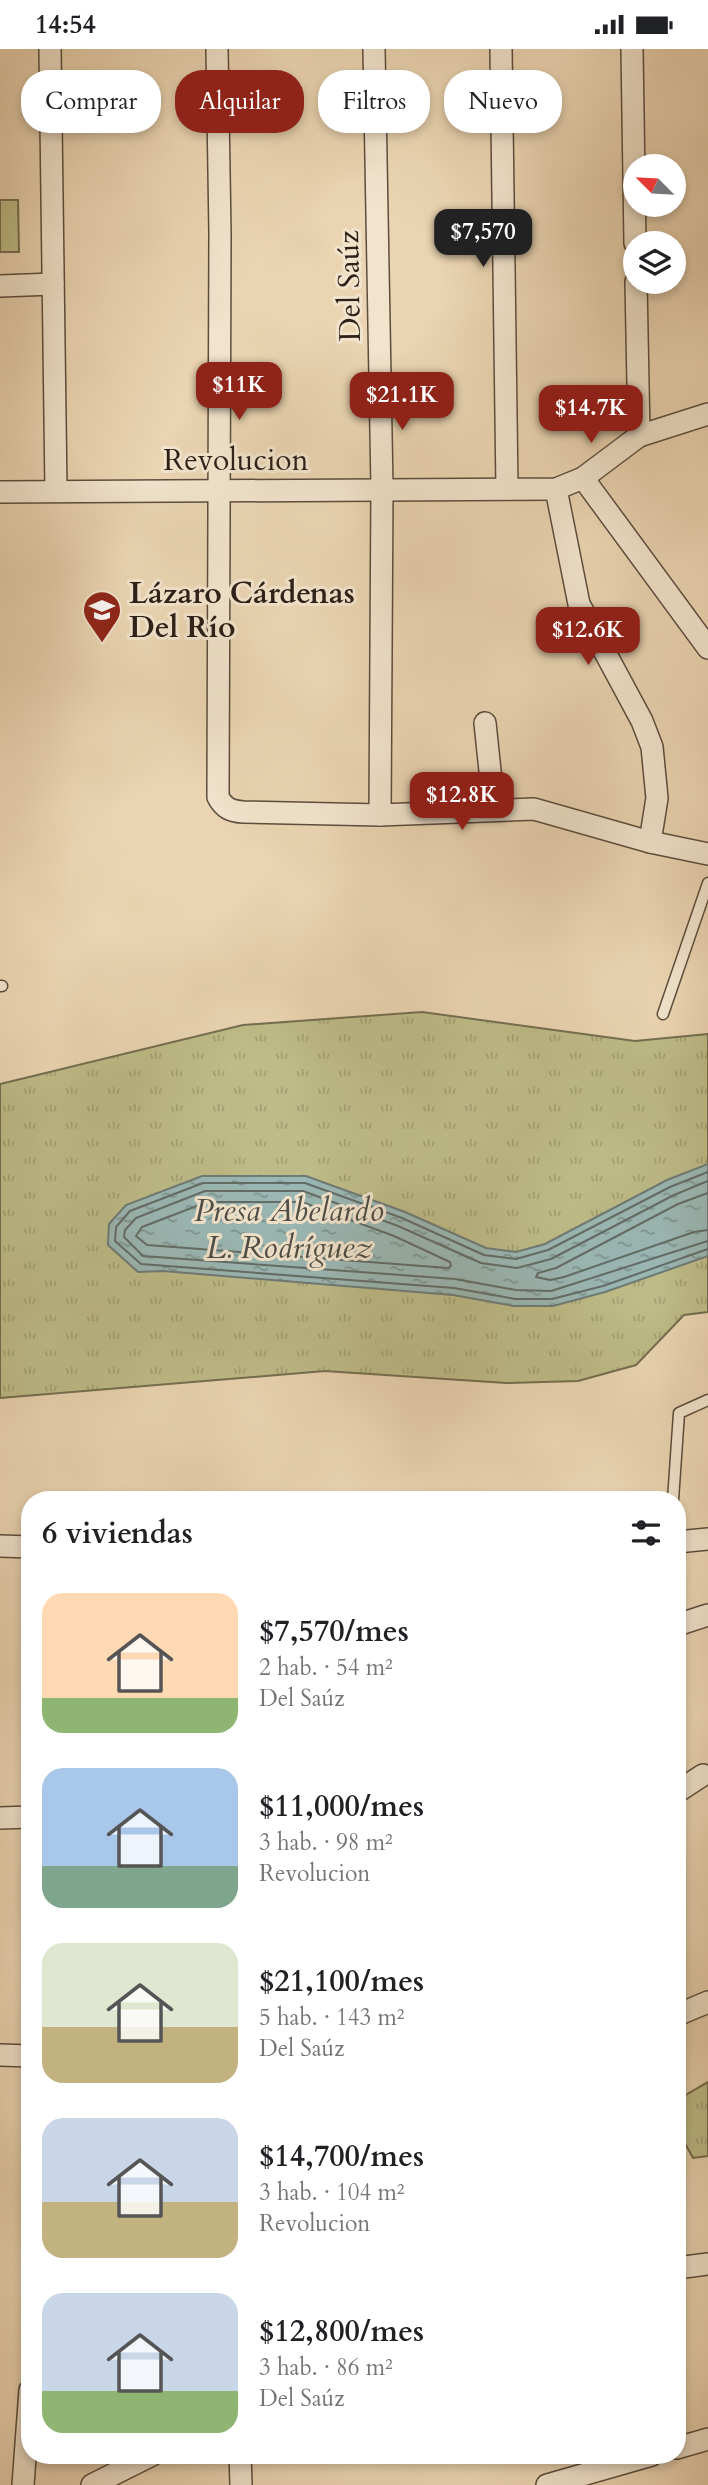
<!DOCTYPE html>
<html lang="es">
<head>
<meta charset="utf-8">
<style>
  body { margin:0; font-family:Cardo,serif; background:#f2f2f2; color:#202124; height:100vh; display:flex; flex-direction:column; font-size:26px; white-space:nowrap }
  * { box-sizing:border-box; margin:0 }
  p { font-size:23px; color:#757577 }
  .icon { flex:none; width:38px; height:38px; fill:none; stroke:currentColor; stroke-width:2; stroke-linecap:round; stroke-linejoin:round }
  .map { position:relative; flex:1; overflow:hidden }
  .drawer { position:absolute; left:21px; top:1442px; width:665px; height:973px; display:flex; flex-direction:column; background:#fff; border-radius:28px; box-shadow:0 4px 10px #0003 }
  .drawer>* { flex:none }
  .banner { position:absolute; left:21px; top:21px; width:667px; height:63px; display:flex; gap:14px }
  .needle { width:46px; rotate:294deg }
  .fabs { position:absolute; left:623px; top:105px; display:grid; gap:14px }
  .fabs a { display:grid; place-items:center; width:63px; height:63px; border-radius:50%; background:#fff; box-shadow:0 4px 10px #0003; font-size:35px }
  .price { position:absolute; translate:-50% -60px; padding:0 16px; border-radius:14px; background:#8f2418; color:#fff; font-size:23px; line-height:46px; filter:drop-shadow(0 2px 4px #0008) }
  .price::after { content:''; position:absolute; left:50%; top:42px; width:21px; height:16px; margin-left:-10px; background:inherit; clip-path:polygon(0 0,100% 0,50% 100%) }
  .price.active { background:#222; color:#fff }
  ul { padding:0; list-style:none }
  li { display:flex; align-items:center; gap:21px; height:175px; padding:0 21px }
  li span { display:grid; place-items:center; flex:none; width:196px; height:140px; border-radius:21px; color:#555 }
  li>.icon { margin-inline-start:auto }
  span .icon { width:84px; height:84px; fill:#fffc; stroke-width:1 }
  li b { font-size:30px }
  h2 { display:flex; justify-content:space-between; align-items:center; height:84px; padding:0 21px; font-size:30px }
  .chip { padding:0 24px; border-radius:28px; background:#fff; box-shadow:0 4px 10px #0003; font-size:24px; line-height:63px }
  .chip.active { background:#8f2418; color:#fff }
  .status { display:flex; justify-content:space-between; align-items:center; height:49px; padding:0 35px; background:#fff; direction:ltr }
  .status svg { height:19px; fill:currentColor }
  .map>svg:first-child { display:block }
  .park { fill:url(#park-tufts); stroke:#746e50; stroke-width:2 }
  .garden { fill:#bdbb87; stroke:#746e50; stroke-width:2 }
  .water { fill:url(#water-ripples); stroke:#6e7b76; stroke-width:2 }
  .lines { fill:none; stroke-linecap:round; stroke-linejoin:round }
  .shore { stroke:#636c66; stroke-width:2 }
  .service-casing { stroke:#5c4d3e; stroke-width:13 }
  .minor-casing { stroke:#5c4d3e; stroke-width:24 }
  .service { stroke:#f1e3cc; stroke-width:10 }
  .minor { stroke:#f1e3cc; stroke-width:21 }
  .labels { text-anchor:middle; stroke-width:6; stroke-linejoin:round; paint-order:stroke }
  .street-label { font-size:30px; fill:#2c2018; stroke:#f1e3cc }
  .poi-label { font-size:30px; font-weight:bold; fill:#2c2018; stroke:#f1e3cc; text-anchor:start }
  .water-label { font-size:32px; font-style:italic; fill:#4d4d47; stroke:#f1e3cc }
</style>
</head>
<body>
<div class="status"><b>14:54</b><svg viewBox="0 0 49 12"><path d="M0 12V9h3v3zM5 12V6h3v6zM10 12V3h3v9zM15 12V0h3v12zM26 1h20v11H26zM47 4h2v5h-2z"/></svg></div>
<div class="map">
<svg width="708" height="2436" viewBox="0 0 708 2436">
  <defs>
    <pattern id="park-tufts" width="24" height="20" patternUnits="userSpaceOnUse" patternTransform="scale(1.75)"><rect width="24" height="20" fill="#bdbb87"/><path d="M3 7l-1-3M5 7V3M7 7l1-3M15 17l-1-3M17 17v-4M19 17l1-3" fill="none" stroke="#a3a074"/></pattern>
    <pattern id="water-ripples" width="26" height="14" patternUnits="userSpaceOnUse" patternTransform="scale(1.75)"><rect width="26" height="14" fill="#9ab7b4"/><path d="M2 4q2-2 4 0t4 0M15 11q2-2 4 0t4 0" fill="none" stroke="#7e9491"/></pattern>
  </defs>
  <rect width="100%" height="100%" fill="#ead4b1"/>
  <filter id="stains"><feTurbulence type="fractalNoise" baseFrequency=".00286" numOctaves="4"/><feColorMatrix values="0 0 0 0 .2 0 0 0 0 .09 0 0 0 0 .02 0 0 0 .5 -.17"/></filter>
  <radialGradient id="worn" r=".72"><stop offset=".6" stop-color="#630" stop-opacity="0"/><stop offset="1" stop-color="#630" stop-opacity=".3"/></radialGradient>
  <g class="park">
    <polygon points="422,963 635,992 708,985 708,1263 684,1266 636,1316 578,1332 506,1334 325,1322 0,1349 0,1035 243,976"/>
    <polygon points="708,2033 708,2107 693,2109 677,2080 677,2051"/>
  </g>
  <polygon class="garden" points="0,151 18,151 19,203 0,203"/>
  <polygon class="water" points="708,1115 708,1207 605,1243 553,1257 514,1257 453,1246 163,1222 138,1223 108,1196 109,1175 126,1156 202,1127 306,1127 405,1163 486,1199 516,1203 545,1195 667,1131"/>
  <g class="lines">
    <g class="shore">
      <polyline points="708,1123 670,1138 548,1201 516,1210 484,1206 402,1169 305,1134 203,1134 130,1162 116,1178 115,1192 141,1215 454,1239 515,1250 552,1250 603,1237 708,1200"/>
      <polyline points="708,1132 674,1146 551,1210 517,1219 481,1214 398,1177 303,1142 205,1142 136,1169 125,1181 124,1188 143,1207 455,1230 516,1241 551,1242 708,1192"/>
      <polyline points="708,1144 678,1155 556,1219 538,1224 536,1228 550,1231 564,1228 694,1183 708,1181"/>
      <polygon points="207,1153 302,1153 394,1187 450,1213 451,1217 448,1219 147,1196 136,1187 142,1178"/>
    </g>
    <defs>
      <g id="service">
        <polyline points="0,937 2,937"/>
        <polyline points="663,965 708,834"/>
        <polyline points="673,1451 679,1364 708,1351"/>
      </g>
      <g id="minor">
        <polyline points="50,0 56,442"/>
        <path d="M217,0L220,184L218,748C224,759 230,762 243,763L380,766L534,760L650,793L708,805"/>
        <polyline points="374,0 382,439 380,766"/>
        <polyline points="501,0 507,440"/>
        <polyline points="632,0 635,194"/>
        <polyline points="636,233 639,387"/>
        <polyline points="0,237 53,235"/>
        <polyline points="583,429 708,599"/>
        <polyline points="556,440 579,555 642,672 652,698 657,749 650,793"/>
        <polyline points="0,443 556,440 583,429 639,387 708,365"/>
        <polyline points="485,674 494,760"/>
        <polyline points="677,1493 708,1490"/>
        <polyline points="0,1497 30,1498"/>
        <polyline points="677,1576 708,1566"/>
        <polyline points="677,1743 703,1726"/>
        <polyline points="0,1769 30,1768"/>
        <polyline points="677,1966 708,1953"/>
        <polyline points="0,2006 30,2007"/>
        <polyline points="677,2219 708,2215"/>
        <polyline points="677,2399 708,2390"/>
        <polyline points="240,2406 241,2436"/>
        <polyline points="23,2436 30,2341"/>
        <polyline points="92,2436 152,2406"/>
        <polyline points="547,2436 652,2406"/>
      </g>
    </defs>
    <use href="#service" class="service-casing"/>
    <use href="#minor" class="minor-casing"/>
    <use href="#service" class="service"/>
    <use href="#minor" class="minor"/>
  </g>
  <defs>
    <symbol id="school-pin" viewBox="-11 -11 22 30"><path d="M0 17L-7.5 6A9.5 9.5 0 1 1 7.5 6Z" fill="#8f2418" stroke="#f1e3cc"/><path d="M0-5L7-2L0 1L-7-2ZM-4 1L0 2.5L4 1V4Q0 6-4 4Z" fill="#fff"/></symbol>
  </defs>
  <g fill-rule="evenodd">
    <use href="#school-pin" x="80" y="539" width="44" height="60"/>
  </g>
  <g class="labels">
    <g class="street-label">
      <text transform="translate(349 237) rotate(-91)" y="10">Del Saúz</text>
      <text x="236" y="421">Revolucion</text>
    </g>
    <g class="poi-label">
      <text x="129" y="554">Lázaro Cárdenas<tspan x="129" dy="34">Del Río</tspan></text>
    </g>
    <g class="water-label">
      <text x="289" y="1172">Presa Abelardo<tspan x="289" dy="37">L. Rodríguez</tspan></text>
    </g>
  </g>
  <rect width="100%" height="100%" filter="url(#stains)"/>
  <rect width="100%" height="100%" fill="url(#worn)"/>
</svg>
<div class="fabs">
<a><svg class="needle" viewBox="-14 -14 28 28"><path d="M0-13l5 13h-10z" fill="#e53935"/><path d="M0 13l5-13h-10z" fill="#757577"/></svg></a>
<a><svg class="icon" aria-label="layers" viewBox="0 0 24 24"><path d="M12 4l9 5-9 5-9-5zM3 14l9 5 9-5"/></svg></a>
</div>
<b class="price active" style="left:483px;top:220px">$7,570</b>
<b class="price" style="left:239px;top:373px">$11K</b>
<b class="price" style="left:402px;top:383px">$21.1K</b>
<b class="price" style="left:591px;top:396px">$14.7K</b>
<b class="price" style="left:588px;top:618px">$12.6K</b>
<b class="price" style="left:462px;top:783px">$12.8K</b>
<div class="banner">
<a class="chip">Comprar</a>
<a class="chip active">Alquilar</a>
<a class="chip">Filtros</a>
<a class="chip">Nuevo</a>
</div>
<section class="drawer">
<h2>6 viviendas<svg class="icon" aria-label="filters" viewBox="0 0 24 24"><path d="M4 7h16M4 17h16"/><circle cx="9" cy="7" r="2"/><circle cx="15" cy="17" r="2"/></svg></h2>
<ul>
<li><span style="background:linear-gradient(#ffd9b3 75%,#8fb573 0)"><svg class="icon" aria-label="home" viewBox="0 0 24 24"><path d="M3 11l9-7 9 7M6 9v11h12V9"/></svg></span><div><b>$7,570/mes</b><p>2 hab. · 54 m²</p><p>Del Saúz</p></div></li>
<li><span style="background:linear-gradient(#a9c7e8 70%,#7fa58c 0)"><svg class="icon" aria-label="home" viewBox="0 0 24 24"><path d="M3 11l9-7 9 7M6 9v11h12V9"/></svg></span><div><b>$11,000/mes</b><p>3 hab. · 98 m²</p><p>Revolucion</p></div></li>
<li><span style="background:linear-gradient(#dfe7d0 60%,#c2b280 0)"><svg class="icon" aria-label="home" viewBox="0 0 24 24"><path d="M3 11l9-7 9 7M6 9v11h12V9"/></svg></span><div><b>$21,100/mes</b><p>5 hab. · 143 m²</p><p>Del Saúz</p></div></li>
<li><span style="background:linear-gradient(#c9d6e8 60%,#c2b280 0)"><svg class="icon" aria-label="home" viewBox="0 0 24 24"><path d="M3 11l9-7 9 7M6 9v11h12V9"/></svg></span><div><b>$14,700/mes</b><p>3 hab. · 104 m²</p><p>Revolucion</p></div></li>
<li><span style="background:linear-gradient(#c9d6e8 70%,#8fb573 0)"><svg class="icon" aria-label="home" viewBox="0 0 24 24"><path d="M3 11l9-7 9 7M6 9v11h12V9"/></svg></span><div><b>$12,800/mes</b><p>3 hab. · 86 m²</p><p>Del Saúz</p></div></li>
</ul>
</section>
</div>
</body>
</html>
